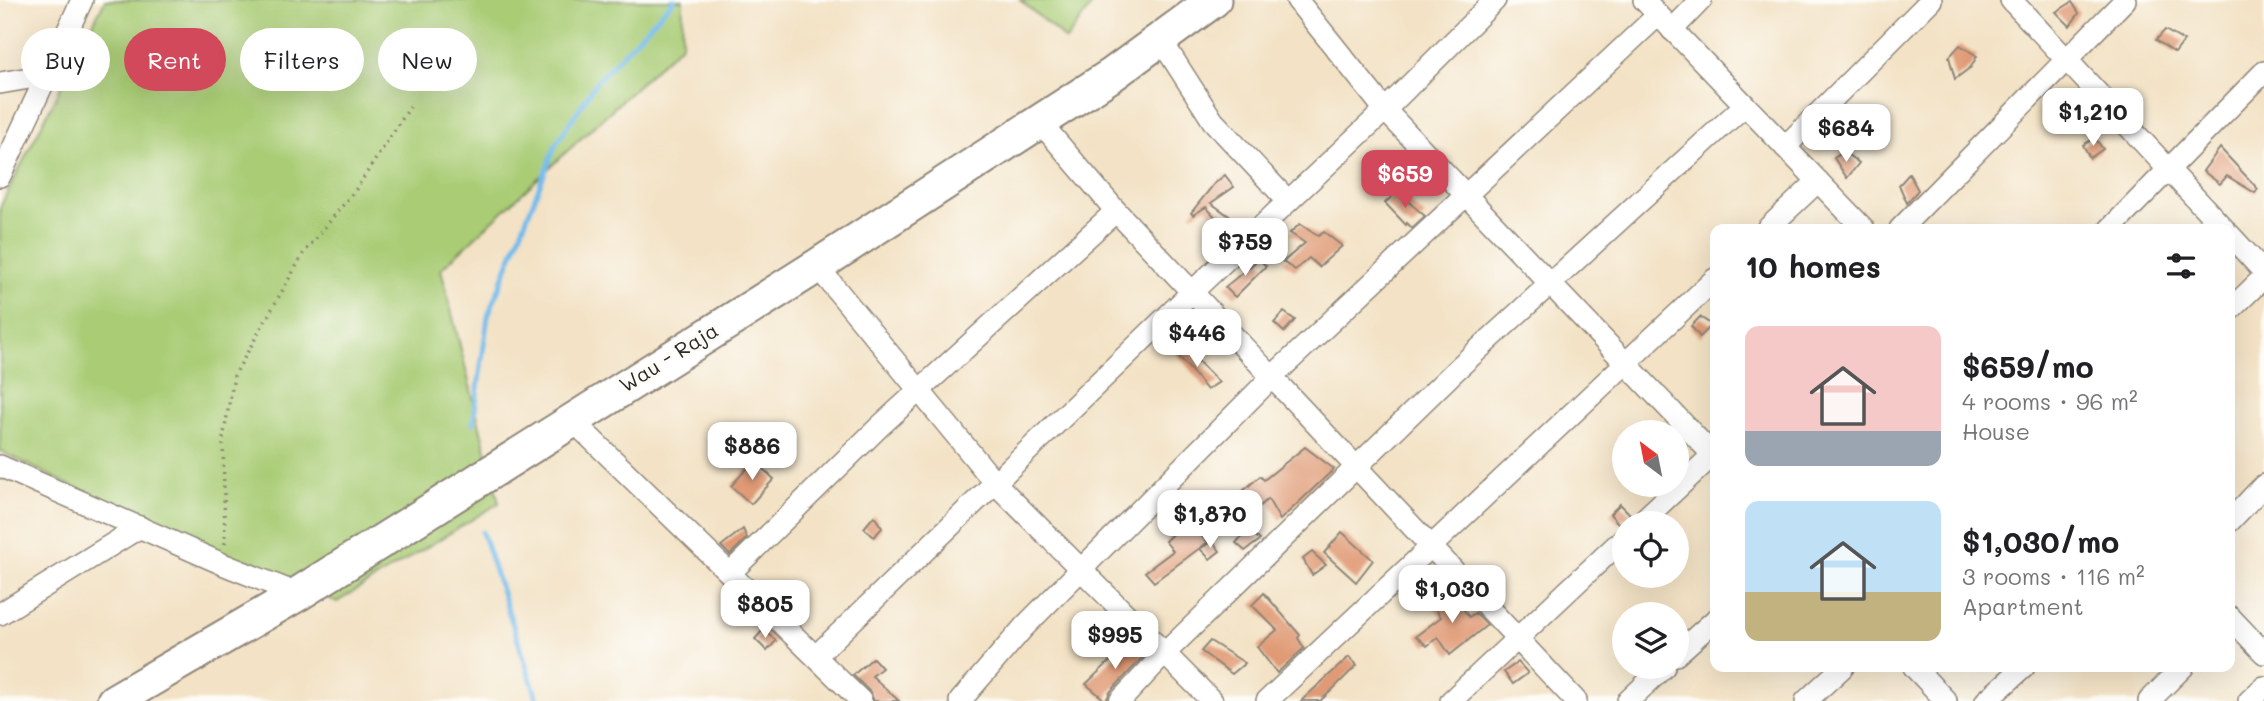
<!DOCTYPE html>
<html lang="en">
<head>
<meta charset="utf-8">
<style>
  body { margin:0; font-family:Mali,sans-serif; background:#f2f2f2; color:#202124; height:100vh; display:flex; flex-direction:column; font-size:26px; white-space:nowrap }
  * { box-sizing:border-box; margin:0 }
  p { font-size:23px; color:#757577 }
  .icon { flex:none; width:38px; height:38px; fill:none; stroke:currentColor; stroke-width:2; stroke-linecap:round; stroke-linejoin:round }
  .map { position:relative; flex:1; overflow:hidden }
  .sheet { position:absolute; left:1710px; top:224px; width:525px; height:448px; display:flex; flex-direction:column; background:#fff; border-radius:14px; box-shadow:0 7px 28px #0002 }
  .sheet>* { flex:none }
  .guide { position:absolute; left:21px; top:28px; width:665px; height:63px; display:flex; gap:14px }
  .needle { width:46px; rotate:328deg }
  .tools { position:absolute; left:1612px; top:420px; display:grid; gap:14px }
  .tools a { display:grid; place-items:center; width:77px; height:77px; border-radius:50%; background:#fff; box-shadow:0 7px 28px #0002; font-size:35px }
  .price { position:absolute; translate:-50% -60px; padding:0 16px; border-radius:14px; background:#fff; color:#222; font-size:23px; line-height:46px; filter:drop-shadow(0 2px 4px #0008) }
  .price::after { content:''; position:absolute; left:50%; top:42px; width:21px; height:16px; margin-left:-10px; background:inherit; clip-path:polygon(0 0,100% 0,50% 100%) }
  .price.active { background:#d1495b; color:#fff }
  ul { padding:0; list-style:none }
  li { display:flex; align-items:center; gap:21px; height:175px; padding:0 35px }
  li span { display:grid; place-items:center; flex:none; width:196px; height:140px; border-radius:14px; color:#555 }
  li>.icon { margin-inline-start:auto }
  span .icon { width:84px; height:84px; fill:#fffc; stroke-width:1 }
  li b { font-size:30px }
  h2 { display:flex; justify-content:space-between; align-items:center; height:84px; padding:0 35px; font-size:30px }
  .chip { padding:0 24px; border-radius:32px; background:#fff; box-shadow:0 7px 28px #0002; font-size:24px; line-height:63px }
  .chip.active { background:#d1495b; color:#fff }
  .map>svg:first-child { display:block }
  .green { fill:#a9cc75; stroke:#6a7c50; stroke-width:2 }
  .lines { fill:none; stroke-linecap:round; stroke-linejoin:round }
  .stream { stroke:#73bbeb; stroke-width:5 }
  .building { fill:#e09a75 }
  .street-casing { stroke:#8f8678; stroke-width:24 }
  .primary-casing { stroke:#8f8678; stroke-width:37 }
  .path { stroke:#8f8678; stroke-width:3.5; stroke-dasharray:2 5; stroke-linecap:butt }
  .street { stroke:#fff; stroke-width:21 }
  .primary { stroke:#fff; stroke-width:33 }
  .labels { text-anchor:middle; stroke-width:6; stroke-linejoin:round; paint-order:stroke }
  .street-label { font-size:21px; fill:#2b2b2b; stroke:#fdfcf7 }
</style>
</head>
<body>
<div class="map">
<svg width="2264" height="701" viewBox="0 0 2264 701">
  <rect width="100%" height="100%" fill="#fdfcf7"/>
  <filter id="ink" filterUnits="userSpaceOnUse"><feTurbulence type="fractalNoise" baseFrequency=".0143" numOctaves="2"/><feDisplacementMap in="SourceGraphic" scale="14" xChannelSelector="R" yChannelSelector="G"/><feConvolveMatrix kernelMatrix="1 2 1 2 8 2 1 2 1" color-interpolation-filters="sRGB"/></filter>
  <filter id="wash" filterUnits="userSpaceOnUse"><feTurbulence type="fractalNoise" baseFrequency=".00686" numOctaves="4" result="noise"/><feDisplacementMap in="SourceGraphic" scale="28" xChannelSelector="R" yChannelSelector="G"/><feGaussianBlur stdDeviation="1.57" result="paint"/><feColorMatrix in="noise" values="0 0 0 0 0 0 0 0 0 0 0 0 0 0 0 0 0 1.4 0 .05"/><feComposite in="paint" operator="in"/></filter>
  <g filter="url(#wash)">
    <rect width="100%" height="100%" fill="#f3e2c5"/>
    <g class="green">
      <polygon points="105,0 683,0 682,44 441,269 499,503 337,602 128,514 0,451 0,207"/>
      <polygon points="1020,0 1095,0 1066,40"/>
    </g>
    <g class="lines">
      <g class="stream">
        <polyline points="473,424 488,316 556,144 597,81 674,0"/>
        <polyline points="482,532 538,701"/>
      </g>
    </g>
    <g id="blocks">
      <g class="building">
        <polygon points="2072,2 2079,13 2070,26 2056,12"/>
        <polygon points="2165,30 2184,41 2175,53 2156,40"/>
        <polygon points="1960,45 1977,56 1971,67 1955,79 1949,57"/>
        <polygon points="2095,138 2103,149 2090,158 2083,145"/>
        <polygon points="2220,148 2258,189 2255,193 2227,176 2220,184 2203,171"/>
        <polygon points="1844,152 1859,163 1847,178 1834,158"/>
        <polygon points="1909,174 1918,190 1907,203 1899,185"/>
        <polygon points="1225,175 1234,187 1211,203 1243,226 1233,236 1206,207 1193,215 1191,213 1214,184"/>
        <polygon points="1397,192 1425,216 1412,228 1407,223 1406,225 1385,203"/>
        <polygon points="1300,224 1318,236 1324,232 1342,246 1319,267 1309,258 1295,270 1283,262 1305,243 1290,233"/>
        <polygon points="1259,259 1266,266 1235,297 1225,287"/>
        <polygon points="1284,312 1295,320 1284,332 1274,323"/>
        <polygon points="1700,317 1712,325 1700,337 1691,326"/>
        <polygon points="1184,347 1219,382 1207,390 1176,353"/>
        <polygon points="1305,447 1334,469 1280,520 1268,499 1258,508 1243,491 1260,476 1264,480"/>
        <polygon points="754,461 774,479 751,504 731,486"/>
        <polygon points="1620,504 1630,514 1619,524 1610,514"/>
        <polygon points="874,516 882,528 874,537 864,528"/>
        <polygon points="1186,521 1208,542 1154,582 1145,572 1173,551 1165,541"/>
        <polygon points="743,529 747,538 730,555 721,546"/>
        <polygon points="1248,529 1260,540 1245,551 1236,543"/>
        <polygon points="1342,532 1373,560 1356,582 1324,553"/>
        <polygon points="1212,541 1220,551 1210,559 1200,549"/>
        <polygon points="1312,552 1326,565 1312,575 1303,559"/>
        <polygon points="1450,591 1469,617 1475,613 1487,625 1450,655 1438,637 1427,646 1416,636 1441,617 1432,604"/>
        <polygon points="1264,593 1300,635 1298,638 1304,648 1277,673 1257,647 1277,630 1252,605"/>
        <polygon points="764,629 776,641 767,651 755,639"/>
        <polygon points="1210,641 1245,663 1232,674 1201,651"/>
        <polygon points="1130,642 1144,656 1110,692 1106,701 1086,684"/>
        <polygon points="1349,657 1357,665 1331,691 1320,701 1301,701"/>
        <polygon points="873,658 882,668 872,676 899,701 874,701 870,692 853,675"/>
        <polygon points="1518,662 1528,673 1513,684 1504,672"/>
      </g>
    </g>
  </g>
  <g filter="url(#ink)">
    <use href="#blocks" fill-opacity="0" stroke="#8f8678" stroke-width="2"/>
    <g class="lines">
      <defs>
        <g id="street">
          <polyline points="1297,0 1385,110 1715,457"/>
          <polyline points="1644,0 1864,229"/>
          <polyline points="2011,0 2224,229"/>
          <polyline points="1672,30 1701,0"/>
          <polyline points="1161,40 1213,121 1288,201"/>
          <polyline points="0,83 47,75"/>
          <polyline points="1040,122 1116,211 1576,701"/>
          <polyline points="1785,147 1931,0"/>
          <polyline points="0,176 82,0"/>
          <polyline points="1767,229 1818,181"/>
          <polyline points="1900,229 2125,0"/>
          <polyline points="2110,229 2264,72"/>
          <polyline points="2230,235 2264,272"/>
          <polyline points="817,266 996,484 1212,701"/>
          <polyline points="2230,310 2264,277"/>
          <polyline points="571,419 861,701"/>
          <polyline points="0,466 225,565 298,594"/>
          <polyline points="2230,521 2264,485"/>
          <polyline points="1640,523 1715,453"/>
          <polyline points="730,573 879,427 1116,211"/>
          <polyline points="0,614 140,527"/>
          <polyline points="2230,617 2264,653"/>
          <polyline points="1676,655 1715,620"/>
          <polyline points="816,656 1192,292 1385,110 1495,0"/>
          <polyline points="1914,667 1946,701"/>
          <polyline points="960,701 1024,627 1272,377 1658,15"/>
          <polyline points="1120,701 1165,653 1456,370 1745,105"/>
          <polyline points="1267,701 1715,279"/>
          <polyline points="1451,701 1624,538"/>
          <polyline points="1628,701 1664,667"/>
          <polyline points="1806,701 1843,667"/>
          <polyline points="1986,701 2024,667"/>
          <polyline points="2149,701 2183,667"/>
          <polyline points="2249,701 2264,687"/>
        </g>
        <polyline id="primary" points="114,701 298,594 817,266 1113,74 1214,0"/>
      </defs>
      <use href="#street" class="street-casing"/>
      <use href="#primary" class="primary-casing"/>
      <polyline class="path" points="225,544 223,439 234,376 303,254 356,189 410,107"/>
      <use href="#street" class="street"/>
      <use href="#primary" class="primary"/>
    </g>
  </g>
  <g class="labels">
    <g class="street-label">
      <text transform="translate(669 358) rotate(-32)" y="7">Wau - Raja</text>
    </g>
  </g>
</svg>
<div class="tools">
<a><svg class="needle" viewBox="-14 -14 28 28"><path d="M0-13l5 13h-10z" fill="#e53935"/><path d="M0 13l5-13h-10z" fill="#757577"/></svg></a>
<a><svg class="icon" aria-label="locate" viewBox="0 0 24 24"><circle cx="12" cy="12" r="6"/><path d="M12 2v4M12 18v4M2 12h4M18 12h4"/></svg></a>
<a><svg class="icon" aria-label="layers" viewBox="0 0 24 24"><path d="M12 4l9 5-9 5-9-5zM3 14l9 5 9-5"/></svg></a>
</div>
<b class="price" style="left:2093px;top:148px">$1,210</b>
<b class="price" style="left:1846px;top:164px">$684</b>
<b class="price active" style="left:1405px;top:210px">$659</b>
<b class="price" style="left:1245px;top:278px">$759</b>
<b class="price" style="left:1197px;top:369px">$446</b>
<b class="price" style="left:752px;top:482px">$886</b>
<b class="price" style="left:1210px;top:550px">$1,870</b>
<b class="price" style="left:1452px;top:625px">$1,030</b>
<b class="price" style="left:765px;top:640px">$805</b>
<b class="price" style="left:1115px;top:671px">$995</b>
<div class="guide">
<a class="chip">Buy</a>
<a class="chip active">Rent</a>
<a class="chip">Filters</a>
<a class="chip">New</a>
</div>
<section class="sheet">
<h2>10 homes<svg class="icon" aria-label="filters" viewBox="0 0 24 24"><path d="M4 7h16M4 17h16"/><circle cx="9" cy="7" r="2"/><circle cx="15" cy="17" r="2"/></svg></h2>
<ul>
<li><span style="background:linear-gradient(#f6c9c9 75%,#9aa5b1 0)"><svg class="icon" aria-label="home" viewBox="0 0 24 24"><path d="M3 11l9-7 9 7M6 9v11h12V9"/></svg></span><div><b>$659/mo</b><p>4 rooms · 96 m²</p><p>House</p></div></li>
<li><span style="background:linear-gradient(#bfe0f5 65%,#c2b280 0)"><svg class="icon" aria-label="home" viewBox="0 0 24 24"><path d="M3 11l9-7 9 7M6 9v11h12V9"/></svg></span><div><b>$1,030/mo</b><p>3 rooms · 116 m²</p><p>Apartment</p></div></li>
</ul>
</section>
</div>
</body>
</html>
